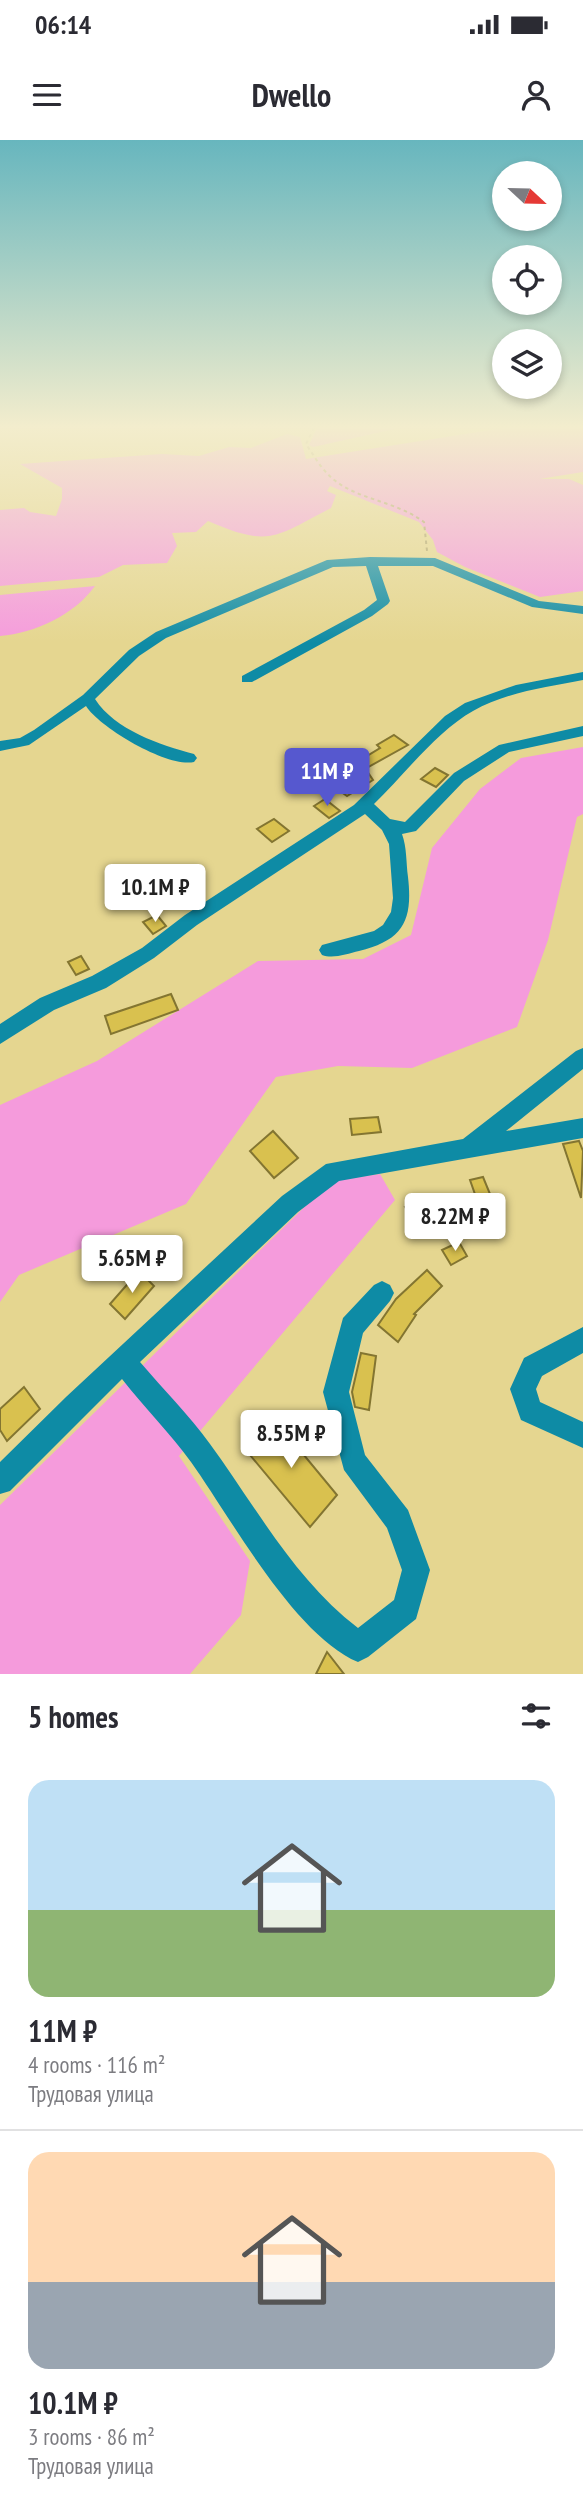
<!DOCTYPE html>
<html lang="en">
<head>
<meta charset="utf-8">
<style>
  body { margin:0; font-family:"PT Sans Narrow",sans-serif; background:#f7f7f7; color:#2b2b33; height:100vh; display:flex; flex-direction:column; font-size:26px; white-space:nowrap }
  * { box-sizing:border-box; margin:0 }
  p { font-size:23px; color:#7c7c81 }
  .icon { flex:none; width:38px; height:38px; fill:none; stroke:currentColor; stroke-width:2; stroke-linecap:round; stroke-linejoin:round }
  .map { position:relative; height:1534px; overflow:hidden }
  .drawer { display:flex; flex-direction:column; background:#fff; flex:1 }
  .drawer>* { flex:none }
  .needle { width:46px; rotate:112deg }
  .buttons { position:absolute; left:492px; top:21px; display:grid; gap:14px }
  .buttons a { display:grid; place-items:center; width:70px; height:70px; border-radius:50%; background:#fff; box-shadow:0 4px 10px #0003; font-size:35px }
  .price { position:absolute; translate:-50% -60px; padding:0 16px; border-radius:7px; background:#fff; color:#222; font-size:23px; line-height:46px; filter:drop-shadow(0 2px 4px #0008) }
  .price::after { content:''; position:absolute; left:50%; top:42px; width:21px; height:16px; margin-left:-10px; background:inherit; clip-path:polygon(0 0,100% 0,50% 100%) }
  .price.on { background:#5658cf; color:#fff }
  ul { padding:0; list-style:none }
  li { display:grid; align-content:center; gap:14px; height:371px; padding:0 28px }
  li+li { border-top:2px solid #e1e1e2 }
  li span { display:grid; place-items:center; height:217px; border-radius:21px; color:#555 }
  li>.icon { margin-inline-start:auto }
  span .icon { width:126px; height:126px; fill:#fffc; stroke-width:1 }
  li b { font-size:30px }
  h2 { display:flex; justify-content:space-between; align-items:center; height:84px; padding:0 28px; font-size:30px }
  .status { display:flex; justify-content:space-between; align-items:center; height:49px; padding:0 35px; background:#fff; direction:ltr }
  .status svg { height:19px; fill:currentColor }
  header { display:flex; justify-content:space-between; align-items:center; height:91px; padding:0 28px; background:#fff; font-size:32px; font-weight:600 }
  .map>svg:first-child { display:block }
  .green { fill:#f59bdc }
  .building { fill:#d9c14f; stroke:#837531; stroke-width:2 }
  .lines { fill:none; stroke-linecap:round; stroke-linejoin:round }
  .path { stroke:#aea269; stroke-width:2; stroke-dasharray:3.5 3.5; stroke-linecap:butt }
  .minor { fill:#0e8ba5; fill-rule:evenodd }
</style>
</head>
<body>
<div class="status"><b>06:14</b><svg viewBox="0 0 49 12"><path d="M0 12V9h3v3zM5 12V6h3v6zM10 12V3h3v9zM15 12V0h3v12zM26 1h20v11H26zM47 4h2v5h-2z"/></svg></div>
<header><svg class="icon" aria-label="menu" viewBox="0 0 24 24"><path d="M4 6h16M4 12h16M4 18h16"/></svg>Dwello<svg class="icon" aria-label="person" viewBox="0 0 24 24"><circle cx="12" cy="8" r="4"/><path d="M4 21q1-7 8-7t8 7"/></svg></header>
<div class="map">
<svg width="583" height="1534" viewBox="0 0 583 1534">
  <rect width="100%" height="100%" fill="#e5d690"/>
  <g class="green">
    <polygon points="317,288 399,288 313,307 309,305"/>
    <path d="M503,288H583V332L539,339H569L583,345V451L540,457L465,427L437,412L433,400L419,382L330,346L327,351L336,355L331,368C275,397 270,408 208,381L196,392L172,393L177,406L167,423L123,425L99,437L0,446V370L24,368L30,372L56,376L62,359V348L20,324L162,314L199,316L229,307L251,308L287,294L300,297L306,319Z"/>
    <path d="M95,446C74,475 35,493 0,496V455Z"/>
    <polygon points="583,607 583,674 577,677 548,800 517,887 412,928 338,926 276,937 186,1064 19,1135 0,1162 0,965 97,921 258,821 363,819 411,795 432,708 480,649 521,618"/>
    <polygon points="380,1034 395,1060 179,1316 250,1421 241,1475 190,1534 0,1534 0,1365 331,1041"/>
  </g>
  <g class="building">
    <polygon points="394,595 408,605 354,635 349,627 380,608 377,605"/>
    <polygon points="435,628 448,635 436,647 421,639"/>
    <polygon points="367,631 373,640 347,656 325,640 335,634 348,643"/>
    <polygon points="325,659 340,671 329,678 314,666"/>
    <polygon points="274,679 289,691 272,702 257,689"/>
    <polygon points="157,775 166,786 153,794 143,782"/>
    <polygon points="81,816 89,829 76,835 68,822"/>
    <polygon points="171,854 178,870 111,894 105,876"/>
    <polygon points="378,977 381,992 352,995 350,979"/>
    <polygon points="273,991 298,1018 274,1038 250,1011"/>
    <polygon points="579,1001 583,1011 581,1058 563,1004"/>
    <polygon points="483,1037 490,1054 476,1057 470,1040"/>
    <polygon points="425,1056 444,1086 423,1097 405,1067"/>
    <polygon points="459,1102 467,1116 451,1125 442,1110"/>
    <polygon points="427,1130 442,1146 414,1174 416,1175 398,1202 378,1185 396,1159"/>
    <polygon points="139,1131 154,1146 125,1179 110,1164"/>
    <polygon points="361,1213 376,1216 369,1270 355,1267 352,1252"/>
    <polygon points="24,1247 40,1269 7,1301 0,1290 0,1269"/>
    <polygon points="280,1274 295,1290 303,1314 337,1355 310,1387 245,1309 253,1297 259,1296"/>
    <polygon points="327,1512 344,1534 316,1534"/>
  </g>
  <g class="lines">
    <path class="path" d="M314,288L306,304C314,316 322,330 333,339C358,360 396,361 424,382L427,411"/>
    <g class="minor">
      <path d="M370,417L435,418L539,461L583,466V474L532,467L433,426H378L390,461L388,464L372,476L252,542H242V536L364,470L377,460L366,426L333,427L166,498L139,516L95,559C115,590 160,605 194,614L197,618L194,622C168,628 100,588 86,566L29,605L0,611V601L20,598L34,590L83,555L129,510L156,492L327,420Z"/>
      <path d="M583,532V540C547,547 506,552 473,571C437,591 404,635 374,664L390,679L405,682L454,633L499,605L583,586V596L509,612L464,641L416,691L402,694C407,708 406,722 408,737C413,781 403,800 359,811C347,814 333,819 322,815L319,810L322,805L374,791L383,785L391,772L393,758L389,704L382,690L365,674L197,785L154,818L106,848L54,870L0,904V884L40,858L92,836L142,808L185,775L354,665L445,576L465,563L516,545Z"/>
      <path d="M583,908V929L506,991L583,978V998L339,1041L298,1072L140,1222C163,1249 189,1275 210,1304C256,1367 295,1440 358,1488L394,1460L402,1430L387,1388L344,1330L323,1252L343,1178L374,1145L382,1141L390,1145L394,1153L390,1161L363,1193L349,1252L365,1315L408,1370L430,1430L416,1479L368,1517L358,1522C294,1495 231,1378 191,1322C170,1293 144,1267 122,1239L10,1351L0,1354V1322L66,1257L282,1056L326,1024L463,999L576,911Z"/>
      <polygon points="583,1187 583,1213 542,1236 536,1249 540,1262 583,1282 583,1308 521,1280 510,1249 524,1218"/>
    </g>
  </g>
  <linearGradient id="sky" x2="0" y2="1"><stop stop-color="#67b6be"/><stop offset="0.57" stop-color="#f3edcd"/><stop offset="1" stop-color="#f3edcd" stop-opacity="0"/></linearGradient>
  <rect width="583" height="503" fill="url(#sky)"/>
</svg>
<div class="buttons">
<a><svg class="needle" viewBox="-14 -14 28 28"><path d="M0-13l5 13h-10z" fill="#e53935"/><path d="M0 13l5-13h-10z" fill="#7c7c81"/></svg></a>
<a><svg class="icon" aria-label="locate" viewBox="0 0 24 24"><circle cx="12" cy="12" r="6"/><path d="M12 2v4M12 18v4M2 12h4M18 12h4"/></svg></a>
<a><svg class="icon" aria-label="layers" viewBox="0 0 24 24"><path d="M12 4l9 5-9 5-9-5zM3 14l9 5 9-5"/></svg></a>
</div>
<b class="price on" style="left:327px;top:668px">11M ₽</b>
<b class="price" style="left:155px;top:784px">10.1M ₽</b>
<b class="price" style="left:455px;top:1113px">8.22M ₽</b>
<b class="price" style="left:132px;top:1155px">5.65M ₽</b>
<b class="price" style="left:291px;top:1330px">8.55M ₽</b>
</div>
<section class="drawer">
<h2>5 homes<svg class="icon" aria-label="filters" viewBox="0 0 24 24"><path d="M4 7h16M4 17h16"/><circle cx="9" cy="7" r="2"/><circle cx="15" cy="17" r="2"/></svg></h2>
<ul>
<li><span style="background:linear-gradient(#bfe0f5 60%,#8fb573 0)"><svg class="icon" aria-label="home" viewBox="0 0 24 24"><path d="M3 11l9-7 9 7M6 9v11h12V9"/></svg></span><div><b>11M ₽</b><p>4 rooms · 116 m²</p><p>Трудовая улица</p></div></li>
<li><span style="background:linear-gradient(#ffd9b3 60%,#9aa5b1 0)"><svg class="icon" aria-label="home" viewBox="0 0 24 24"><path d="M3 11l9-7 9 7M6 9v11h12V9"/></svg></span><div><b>10.1M ₽</b><p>3 rooms · 86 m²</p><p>Трудовая улица</p></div></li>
</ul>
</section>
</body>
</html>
